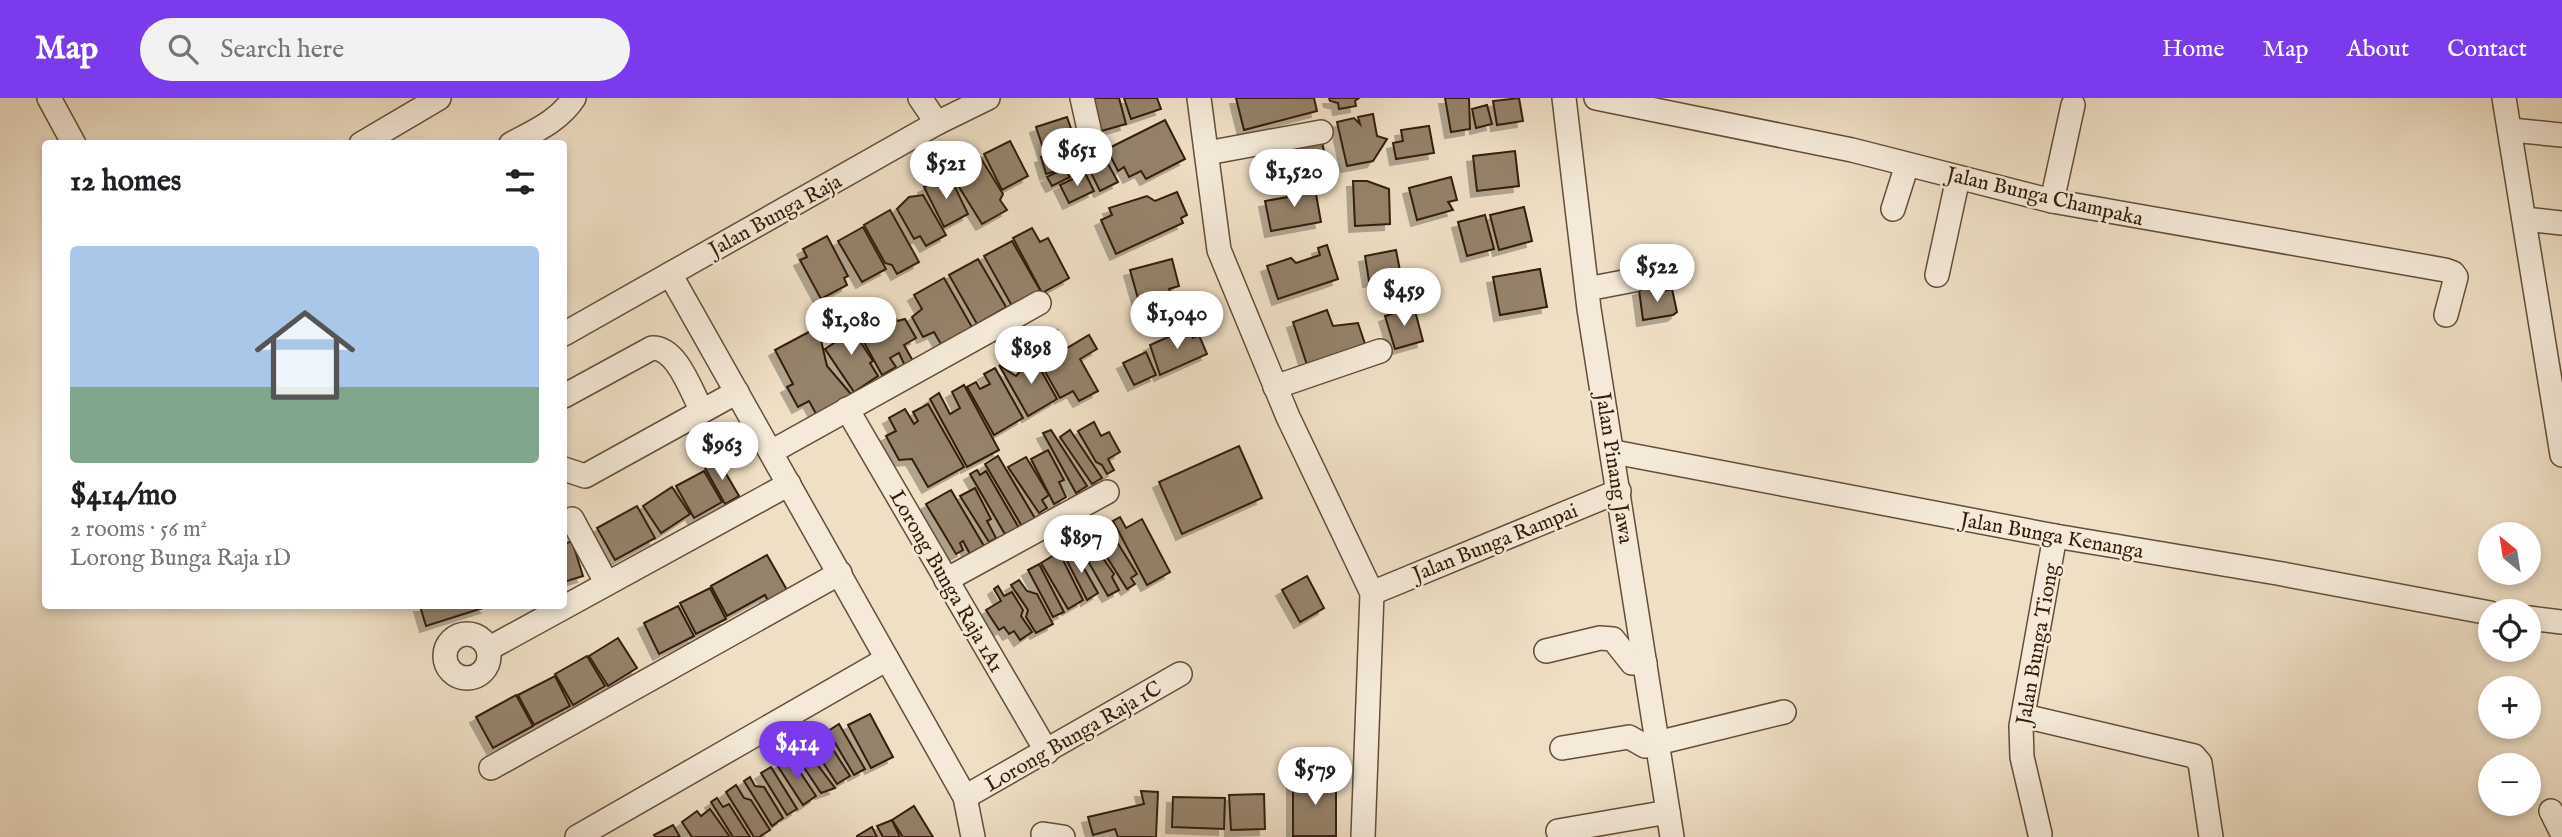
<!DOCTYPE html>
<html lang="en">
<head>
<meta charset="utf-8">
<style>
  body { margin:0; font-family:"IM FELL English",serif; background:#f2f2f2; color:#202124; height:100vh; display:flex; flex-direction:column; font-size:26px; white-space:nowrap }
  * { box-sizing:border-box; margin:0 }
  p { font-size:23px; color:#757577 }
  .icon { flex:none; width:38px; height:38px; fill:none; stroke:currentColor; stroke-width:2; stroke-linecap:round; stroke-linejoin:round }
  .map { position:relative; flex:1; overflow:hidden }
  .side { position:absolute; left:42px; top:42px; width:525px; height:469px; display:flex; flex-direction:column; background:#fff; border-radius:7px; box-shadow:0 4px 10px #0003 }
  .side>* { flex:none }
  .needle { width:46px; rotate:330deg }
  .controls { position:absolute; left:2478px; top:424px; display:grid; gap:14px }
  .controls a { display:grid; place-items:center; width:63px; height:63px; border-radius:50%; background:#fff; box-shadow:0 4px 10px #0003; font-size:35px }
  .price { position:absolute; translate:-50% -60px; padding:0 16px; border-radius:24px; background:#fff; color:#222; font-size:23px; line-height:46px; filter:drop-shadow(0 2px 4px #0008) }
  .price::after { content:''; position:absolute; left:50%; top:42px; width:21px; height:16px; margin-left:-10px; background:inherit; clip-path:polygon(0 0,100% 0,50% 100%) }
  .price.selected { background:#7c3aed; color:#fff }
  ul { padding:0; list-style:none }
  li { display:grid; align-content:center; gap:14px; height:371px; padding:0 28px }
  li+li { border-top:2px solid #e0e0e0 }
  li span { display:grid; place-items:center; height:217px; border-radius:7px; color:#555 }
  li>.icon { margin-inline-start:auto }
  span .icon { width:126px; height:126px; fill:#fffc; stroke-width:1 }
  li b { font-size:30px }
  h2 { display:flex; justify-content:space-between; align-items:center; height:84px; padding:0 28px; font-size:30px }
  header { display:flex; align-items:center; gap:42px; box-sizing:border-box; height:98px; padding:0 35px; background:#7c3aed; color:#fff }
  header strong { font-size:33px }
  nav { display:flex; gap:38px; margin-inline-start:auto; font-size:24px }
  .search { width:490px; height:63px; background:#f2f2f2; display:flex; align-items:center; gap:18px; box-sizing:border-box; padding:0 24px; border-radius:38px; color:#757577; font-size:26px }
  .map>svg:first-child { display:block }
  .building { fill:#95826a; stroke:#341d08; stroke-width:2; filter:url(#shadow) }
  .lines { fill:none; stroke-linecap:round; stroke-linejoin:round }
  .minor-casing { stroke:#634e37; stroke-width:26 }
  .minor { stroke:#f5ead9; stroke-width:23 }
  .labels { text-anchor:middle; stroke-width:5; stroke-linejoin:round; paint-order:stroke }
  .street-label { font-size:21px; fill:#341d08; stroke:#f5ead9 }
</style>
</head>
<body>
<header>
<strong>Map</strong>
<div class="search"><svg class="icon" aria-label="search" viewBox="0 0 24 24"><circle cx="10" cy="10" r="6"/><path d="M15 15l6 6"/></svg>Search here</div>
<nav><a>Home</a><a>Map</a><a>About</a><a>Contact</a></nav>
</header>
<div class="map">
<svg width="2562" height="739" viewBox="0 0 2562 739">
  <defs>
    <filter id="shadow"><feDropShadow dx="-6" dy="6" stdDeviation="0" flood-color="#0004"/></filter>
  </defs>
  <rect width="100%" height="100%" fill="#efdfc5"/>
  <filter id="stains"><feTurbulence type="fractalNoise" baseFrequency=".00286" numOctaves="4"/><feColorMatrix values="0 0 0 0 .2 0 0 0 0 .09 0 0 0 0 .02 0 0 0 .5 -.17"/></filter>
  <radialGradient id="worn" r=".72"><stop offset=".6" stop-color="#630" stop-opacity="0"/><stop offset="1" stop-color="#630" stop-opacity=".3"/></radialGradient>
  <g class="building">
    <polygon points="1089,0 1119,0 1126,26 1098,34"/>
    <polygon points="1124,0 1157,0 1161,11 1131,21"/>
    <polygon points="1236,0 1314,0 1317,13 1244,32"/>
    <polygon points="1329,0 1359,0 1355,3 1356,8 1339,11 1338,5 1330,3"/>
    <polygon points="1445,0 1469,0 1470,31 1451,34"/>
    <polygon points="1519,0 1523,23 1497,27 1493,3"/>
    <polygon points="1487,7 1492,26 1476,30 1472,11"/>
    <polygon points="1373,16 1377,38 1387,41 1373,63 1347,68 1337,24 1354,20 1360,26 1358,19"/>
    <polygon points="1067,19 1076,45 1045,56 1036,29"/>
    <polygon points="1165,22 1185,61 1146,81 1141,73 1129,79 1124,69 1118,73 1107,51"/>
    <polygon points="1429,28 1434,55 1396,61 1393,45 1403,43 1401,32"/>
    <polygon points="1010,43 1028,78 1002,92 984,56"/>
    <polygon points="1322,44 1327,67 1270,79 1265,56"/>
    <polygon points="1075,49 1080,66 1046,76 1041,59"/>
    <polygon points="1515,53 1519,88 1477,93 1473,58"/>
    <polygon points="980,59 1003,96 1000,102 1007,112 982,126 951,76"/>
    <polygon points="1107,64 1118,84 1100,93 1090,73"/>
    <polygon points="1080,66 1090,73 1075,78 1071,69"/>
    <polygon points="1065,70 1070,79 1052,88 1047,79"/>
    <polygon points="1085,75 1094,93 1069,105 1060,87"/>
    <polygon points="949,77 968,116 944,129 924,89"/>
    <polygon points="1451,79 1457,102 1448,104 1453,112 1417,122 1409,90"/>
    <polygon points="1353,83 1367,83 1389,91 1390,126 1355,128"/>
    <polygon points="1314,85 1321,124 1271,133 1265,103 1294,98 1293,89"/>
    <polygon points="1177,94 1187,117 1181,120 1183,125 1116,156 1101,122 1112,117 1109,110 1147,98 1155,103"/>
    <polygon points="923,97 946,137 926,148 920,138 914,141 897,111 909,99"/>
    <polygon points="1524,109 1532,143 1499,152 1490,117"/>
    <polygon points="890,112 919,164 897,176 892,167 885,165 864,127"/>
    <polygon points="1485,117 1494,151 1467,158 1458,124"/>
    <polygon points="863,129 886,171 862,184 838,143"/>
    <polygon points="1032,130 1040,144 1048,140 1069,180 1042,195 1013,140"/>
    <polygon points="827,138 848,178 844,180 847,187 821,201 800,162 807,159 803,151"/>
    <polygon points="1012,143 1040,192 1012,208 984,158"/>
    <polygon points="1327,147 1338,181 1278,201 1267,168 1291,160 1296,165 1320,157 1318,150"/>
    <polygon points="1396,152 1401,178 1369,183 1365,158"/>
    <polygon points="978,161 1006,209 977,226 949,177"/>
    <polygon points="1172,161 1179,188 1169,191 1171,196 1139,204 1130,172"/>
    <polygon points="1540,171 1547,209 1500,217 1493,179"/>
    <polygon points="944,180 973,231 942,248 934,234 923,239 912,219 922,211 914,197"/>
    <polygon points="1652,188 1652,195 1672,191 1677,214 1673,217 1643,222 1639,192"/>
    <polygon points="889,209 897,223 905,221 916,240 904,247 913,263 905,268 899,255 890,260 896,269 882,277 855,228"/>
    <polygon points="1414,209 1423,243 1395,251 1385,218"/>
    <polygon points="1327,212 1333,228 1358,225 1365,246 1307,267 1293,224"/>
    <polygon points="844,219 873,263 870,265 878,278 854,294 825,251 840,241 831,227"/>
    <polygon points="818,229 827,268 857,303 820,323 809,303 798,309 787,289 793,286 775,252"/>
    <polygon points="1188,230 1193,240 1199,237 1207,256 1160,277 1150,247"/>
    <polygon points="1057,232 1067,250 1089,237 1097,251 1080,261 1098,293 1079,303 1073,293 1060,300 1030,247"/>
    <polygon points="1029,251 1057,301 1028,318 999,267 1016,278 1027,266 1021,256"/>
    <polygon points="1146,254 1156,277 1134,287 1123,265"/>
    <polygon points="995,270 1023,320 994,337 967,289 976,284 980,291 990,286 984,276"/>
    <polygon points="964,287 999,352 967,369 930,301 939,295 950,316 960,310 952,294"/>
    <polygon points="928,306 964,369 928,389 912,361 899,362 886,338 896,333 889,320 905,311 914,326 918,323 913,314"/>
    <polygon points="1094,324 1101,338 1109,334 1120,354 1108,361 1114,372 1107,376 1102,367 1096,364 1078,333"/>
    <polygon points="1051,332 1087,388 1076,395 1043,335"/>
    <polygon points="1070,332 1102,380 1092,386 1060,339"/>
    <polygon points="1239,348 1262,400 1182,436 1159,384"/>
    <polygon points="1048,352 1064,382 1059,384 1066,399 1054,406 1031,361"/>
    <polygon points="998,358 1036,422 1023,430 985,366"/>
    <polygon points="1026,359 1049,397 1042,402 1047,410 1039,415 1008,369"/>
    <polygon points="718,362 739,398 725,406 705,370"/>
    <polygon points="977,372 980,377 986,373 1019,430 1006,438 970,376"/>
    <polygon points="704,373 722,404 694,420 676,388"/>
    <polygon points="672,389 690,416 661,435 643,408"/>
    <polygon points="975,390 991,421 987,423 996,440 989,444 960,398"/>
    <polygon points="951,392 984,448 970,456 963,443 960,445 963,452 956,456 926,406"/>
    <polygon points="637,408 655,440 615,462 597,430"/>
    <polygon points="1120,419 1126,430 1142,421 1170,474 1147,487 1113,423"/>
    <polygon points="1107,428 1137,476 1131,480 1135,486 1127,491 1093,437"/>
    <polygon points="1088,439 1114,476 1112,479 1119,492 1108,498 1078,446"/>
    <polygon points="572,443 583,478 564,484 564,446"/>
    <polygon points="1073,451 1098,495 1087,502 1064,457"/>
    <polygon points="1059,454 1083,502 1068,511 1041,465"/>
    <polygon points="767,457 791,499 771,509 765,497 727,518 711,488"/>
    <polygon points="1039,466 1064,514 1053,519 1028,472"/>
    <polygon points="1307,478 1324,510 1300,524 1282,492"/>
    <polygon points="1019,482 1027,493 1037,496 1053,526 1036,535 1026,519 1028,512 1011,487"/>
    <polygon points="998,488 1004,498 1012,494 1023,512 1021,518 1032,534 1020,542 1014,533 1009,536 1004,529 999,532 986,512 1001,503 994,491"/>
    <polygon points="710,490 726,521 696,536 680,505"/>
    <polygon points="420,508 485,508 486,509 426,528"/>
    <polygon points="678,508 694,538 659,556 644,525"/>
    <polygon points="618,540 637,570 608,588 589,558"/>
    <polygon points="587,558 605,588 573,607 555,576"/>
    <polygon points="555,578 570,608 534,627 518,597"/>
    <polygon points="516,597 533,628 493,650 476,619"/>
    <polygon points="870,616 893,659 871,670 848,627"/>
    <polygon points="839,626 865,671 854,677 828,633"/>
    <polygon points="820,643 824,648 829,645 850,678 837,686 812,648"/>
    <polygon points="802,646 835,690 821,695 795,656"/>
    <polygon points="790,659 816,698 803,707 777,667"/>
    <polygon points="771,669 797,711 787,717 761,675"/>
    <polygon points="750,679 755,688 764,689 783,720 772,728 744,683"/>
    <polygon points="1336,679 1336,738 1293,738 1293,680"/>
    <polygon points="736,687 744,700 751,702 770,732 759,739 754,739 726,694"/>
    <polygon points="1141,693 1158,694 1156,739 1118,739 1115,731 1093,737 1088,719 1144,706"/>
    <polygon points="1264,696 1265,731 1231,732 1229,697"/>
    <polygon points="1173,699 1225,700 1224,731 1172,729"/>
    <polygon points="717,700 723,709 729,706 750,739 733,739 711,704"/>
    <polygon points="914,708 933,739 903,739 892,722"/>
    <polygon points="710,711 730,739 692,739 682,724 697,713 701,718"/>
    <polygon points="892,722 900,739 883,739 877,728"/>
    <polygon points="673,727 680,739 655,739 654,737"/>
    <polygon points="872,729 877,739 857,739 857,738"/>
  </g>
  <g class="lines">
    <defs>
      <g id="minor">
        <polyline points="49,0 74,46"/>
        <polyline points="920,0 937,25"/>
        <polyline points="1082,0 1095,58"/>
        <polyline points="1199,0 1219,152 1288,319 1372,495 1363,739"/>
        <polyline points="1564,0 1589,211 1672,739"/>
        <polyline points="1596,0 1852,52 2052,103 2445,172 2453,175 2456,179 2446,217"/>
        <polyline points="2504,0 2562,357"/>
        <polyline points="2511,32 2562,37"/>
        <polyline points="361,46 439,0"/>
        <path d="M511,46C535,33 559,23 574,0"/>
        <polyline points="1207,55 1321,34"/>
        <polyline points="2052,103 2073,7"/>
        <polyline points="1893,111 1907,67"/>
        <polyline points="2524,121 2562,125"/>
        <polyline points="670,176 965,699 973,739"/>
        <polyline points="1937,177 1958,80"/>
        <polyline points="1587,191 1634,182"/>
        <polyline points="564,236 937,25 988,0"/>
        <polyline points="1275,289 1380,253"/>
        <path d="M564,298L652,250C677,249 691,293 702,313"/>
        <polyline points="847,311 1047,654"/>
        <polyline points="771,354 1039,205"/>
        <polyline points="1614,354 2055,438 2277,475 2490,515"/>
        <polyline points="564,371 585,378 737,294"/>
        <polyline points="572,421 606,484"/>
        <polyline points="946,482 1107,394"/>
        <polyline points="1372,495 1619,393"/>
        <polyline points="2529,520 2562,524"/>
        <circle cx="467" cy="558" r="22"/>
        <polyline points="488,551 789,386"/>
        <polyline points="1546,553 1600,540 1613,541 1632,565 1645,565"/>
        <polyline points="2024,618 2194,658 2200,665 2211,739"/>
        <polyline points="1562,650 1629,639 1645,648 1784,614"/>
        <polyline points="491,670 840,475"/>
        <polyline points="965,699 1180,576"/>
        <polyline points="2551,713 2562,735"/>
        <polyline points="1558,733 1668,714"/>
        <polyline points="1043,736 1063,739"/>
        <polyline points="2040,736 2022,659 2021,628 2055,438"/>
        <polyline points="577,739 887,561"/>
      </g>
    </defs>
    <use href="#minor" class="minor-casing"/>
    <use href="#minor" class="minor"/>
  </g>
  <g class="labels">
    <g class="street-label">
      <text transform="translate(2045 98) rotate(13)" y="7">Jalan Bunga Champaka</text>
      <text transform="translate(775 117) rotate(-29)" y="7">Jalan Bunga Raja</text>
      <text transform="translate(1615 370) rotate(81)" y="7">Jalan Pinang Jawa</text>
      <text transform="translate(2052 437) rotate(10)" y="7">Jalan Bunga Kenanga</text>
      <text transform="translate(1495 444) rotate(-22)" y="7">Jalan Bunga Rampai</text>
      <text transform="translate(947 483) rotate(60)" y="7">Lorong Bunga Raja 1A1</text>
      <text transform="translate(2037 546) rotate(-80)" y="7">Jalan Bunga Tiong</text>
      <text transform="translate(1073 638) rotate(-30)" y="7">Lorong Bunga Raja 1C</text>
    </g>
  </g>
  <rect width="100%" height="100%" filter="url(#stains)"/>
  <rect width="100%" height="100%" fill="url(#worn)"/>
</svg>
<div class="controls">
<a><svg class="needle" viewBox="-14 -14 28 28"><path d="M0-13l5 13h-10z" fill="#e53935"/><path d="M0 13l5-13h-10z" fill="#757577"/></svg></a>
<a><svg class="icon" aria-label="locate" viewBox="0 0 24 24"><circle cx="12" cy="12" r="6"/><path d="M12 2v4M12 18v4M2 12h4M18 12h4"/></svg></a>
<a>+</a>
<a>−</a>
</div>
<b class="price" style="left:1077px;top:90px">$651</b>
<b class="price" style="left:946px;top:103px">$521</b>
<b class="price" style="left:1294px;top:111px">$1,520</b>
<b class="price" style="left:1657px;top:206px">$522</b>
<b class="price" style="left:1404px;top:230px">$459</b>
<b class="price" style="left:1177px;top:253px">$1,040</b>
<b class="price" style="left:851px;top:259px">$1,080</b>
<b class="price" style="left:1031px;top:288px">$898</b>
<b class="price" style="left:722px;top:384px">$963</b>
<b class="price" style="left:1081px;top:477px">$897</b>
<b class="price selected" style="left:797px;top:683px">$414</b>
<b class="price" style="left:1315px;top:709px">$579</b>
<section class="side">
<h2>12 homes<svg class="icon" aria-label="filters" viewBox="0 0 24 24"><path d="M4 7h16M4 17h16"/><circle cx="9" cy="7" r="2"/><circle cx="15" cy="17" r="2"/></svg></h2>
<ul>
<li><span style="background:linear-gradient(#a9c7e8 65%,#7fa58c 0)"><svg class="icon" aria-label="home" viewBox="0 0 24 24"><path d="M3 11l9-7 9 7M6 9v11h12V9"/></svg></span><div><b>$414/mo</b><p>2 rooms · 56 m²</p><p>Lorong Bunga Raja 1D</p></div></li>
</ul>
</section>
</div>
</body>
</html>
